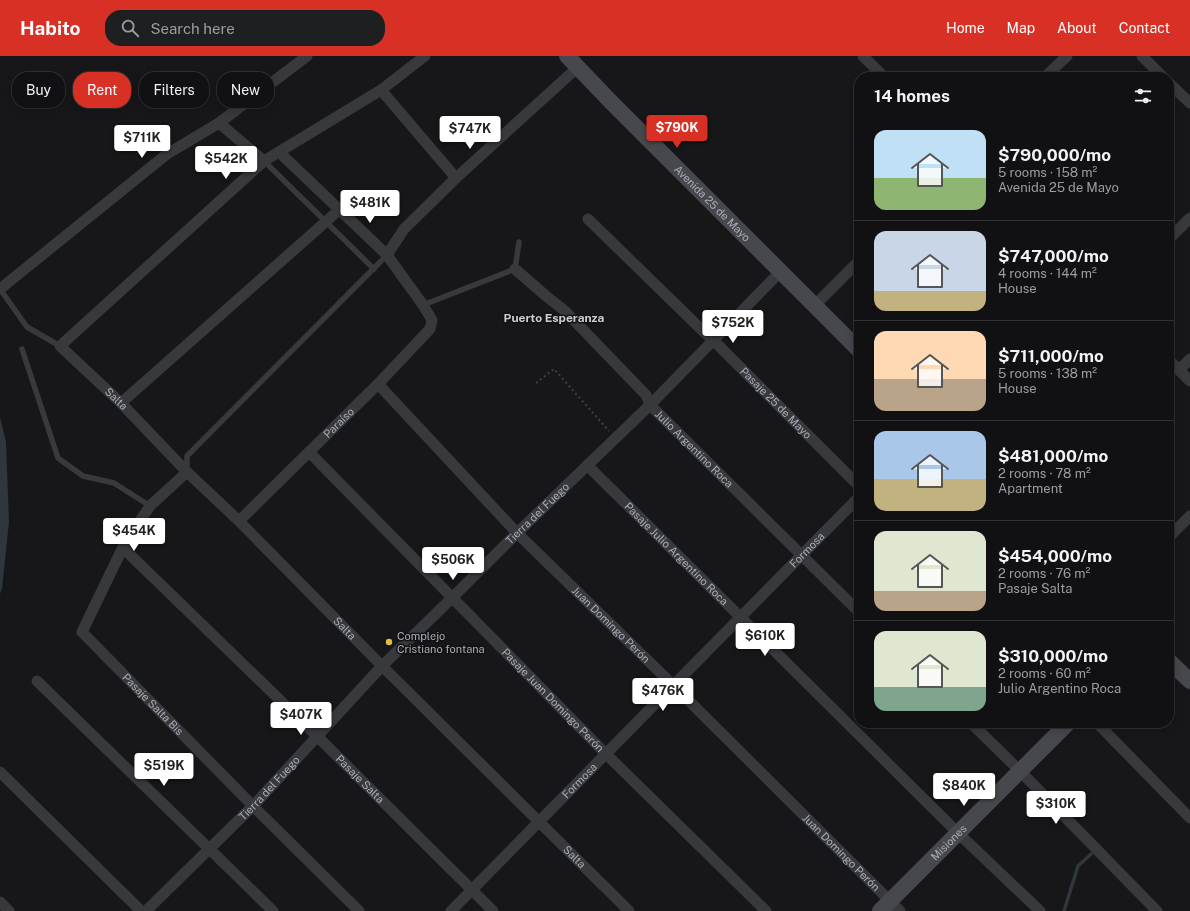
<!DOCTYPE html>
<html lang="en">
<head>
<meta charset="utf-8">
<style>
  body { margin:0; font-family:"Public Sans",sans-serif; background:#1e1f21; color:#f1f3f6; height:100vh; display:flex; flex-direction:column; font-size:15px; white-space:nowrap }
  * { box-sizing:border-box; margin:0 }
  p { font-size:13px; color:#9c9da0 }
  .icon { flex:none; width:22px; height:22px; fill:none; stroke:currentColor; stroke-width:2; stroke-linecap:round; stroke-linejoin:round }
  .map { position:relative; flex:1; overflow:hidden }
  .sheet { position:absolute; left:854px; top:16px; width:320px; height:656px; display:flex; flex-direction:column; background:#111113; border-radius:16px; box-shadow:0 2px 10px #0003,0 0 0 1px #303133 }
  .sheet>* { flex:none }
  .guide { position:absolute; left:12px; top:16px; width:380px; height:36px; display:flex; gap:8px }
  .price { position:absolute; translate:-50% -34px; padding:0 9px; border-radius:4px; background:#fff; color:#222; font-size:13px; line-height:26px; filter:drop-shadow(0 1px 2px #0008) }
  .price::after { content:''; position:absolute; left:50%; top:24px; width:12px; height:9px; margin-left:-6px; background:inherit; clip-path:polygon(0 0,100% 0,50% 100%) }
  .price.on { background:#d93025; color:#fff }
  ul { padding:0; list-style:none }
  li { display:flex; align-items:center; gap:12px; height:100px; padding:0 20px }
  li+li { border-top:1px solid #303133 }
  li span { display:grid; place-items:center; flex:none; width:112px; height:80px; border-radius:12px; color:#555 }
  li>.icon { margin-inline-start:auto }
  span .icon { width:48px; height:48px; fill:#fffc; stroke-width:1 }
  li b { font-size:17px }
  h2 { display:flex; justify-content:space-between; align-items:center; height:48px; padding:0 20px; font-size:17px }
  .pill { padding:0 14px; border-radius:16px; background:#111113; box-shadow:0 2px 10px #0003,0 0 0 1px #303133; font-size:14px; line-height:36px }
  .pill.on { background:#d93025; color:#fff }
  header { display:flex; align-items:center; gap:24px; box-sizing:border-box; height:56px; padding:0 20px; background:#d93025; color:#fff }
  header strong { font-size:19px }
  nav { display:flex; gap:22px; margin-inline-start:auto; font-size:14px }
  .search { width:280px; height:36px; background:#1e1f21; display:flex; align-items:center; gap:10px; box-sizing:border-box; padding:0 14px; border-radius:16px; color:#9c9da0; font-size:15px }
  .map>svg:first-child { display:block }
  .water { fill:#30363e }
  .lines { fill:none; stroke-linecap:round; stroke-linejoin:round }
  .stream { stroke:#30363e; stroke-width:3.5 }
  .path { stroke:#3e4044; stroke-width:2; stroke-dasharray:2 3; stroke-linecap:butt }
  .lane { stroke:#38393d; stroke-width:5.5 }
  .street { stroke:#38393d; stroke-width:11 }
  .secondary { stroke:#47484d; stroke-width:16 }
  .poi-dot { fill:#e3bc45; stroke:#121214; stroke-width:1.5 }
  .labels { text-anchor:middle; stroke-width:3; stroke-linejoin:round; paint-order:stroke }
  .street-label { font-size:11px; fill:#aaadb8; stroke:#121214 }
  .poi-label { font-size:11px; fill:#aaadb8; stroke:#121214; text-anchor:start }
  .neighbourhood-label { font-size:12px; font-weight:bold; fill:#cbccd4; stroke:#121214 }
</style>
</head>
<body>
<header>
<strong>Habito</strong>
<div class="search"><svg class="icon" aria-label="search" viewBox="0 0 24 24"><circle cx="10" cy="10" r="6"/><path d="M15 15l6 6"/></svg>Search here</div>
<nav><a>Home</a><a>Map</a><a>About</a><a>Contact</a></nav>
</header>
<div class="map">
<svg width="1190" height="855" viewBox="0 0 1190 855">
  <rect width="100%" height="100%" fill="#171719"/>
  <polygon class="water" points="0,361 6,386 9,466 2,532 0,538"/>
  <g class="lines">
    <polyline class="stream" points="1064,855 1078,810 1091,798"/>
    <polyline class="path" points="536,327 554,313 609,375"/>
    <g class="lane">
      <polyline points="264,105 374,213"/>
      <polyline points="0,233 27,271 60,290"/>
      <polyline points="423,249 515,213 519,186"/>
      <polyline points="22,293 58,402 83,420 114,427 150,450"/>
      <polyline points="187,414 187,400 387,199"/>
    </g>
    <g class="street">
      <path id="s1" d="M425,0L381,34L264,105L60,290L121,347L187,416L239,465L382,610L629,855"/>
      <polyline points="863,0 884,21"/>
      <polyline points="1142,0 1163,21"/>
      <polyline points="1045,21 1067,0"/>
      <polyline points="1169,27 1190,47"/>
      <polyline points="381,34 456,122"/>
      <polyline points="219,67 264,105"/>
      <path id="s2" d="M588,163L704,276L713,284L859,430"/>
      <polyline points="1169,183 1190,162"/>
      <polyline points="387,199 404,173 456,122 578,11"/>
      <path id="s3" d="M515,213L546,240L565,255L646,339L650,349L859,556"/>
      <polyline points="0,233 167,98 219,67 307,0"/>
      <polyline points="814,250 859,205"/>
      <polyline points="1169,304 1190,325"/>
      <polyline points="1179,314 1190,303"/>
      <path id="s4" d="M378,328L517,477L674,630L900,855"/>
      <polyline points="121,347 339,154"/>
      <path id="s5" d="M309,396L606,698L766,855"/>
      <path id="s6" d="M587,409L958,777L1040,855"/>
      <path id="s7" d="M187,416L150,450L125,487L82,576L253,750L359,855"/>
      <path id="s8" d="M239,465L378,328L430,273L432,264L423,249L387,199L279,96"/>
      <polyline points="1169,481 1190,460"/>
      <path id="s9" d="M123,492L317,680L493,855"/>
      <polyline points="37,625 273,855"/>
      <polyline points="971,667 1020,715 1157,855"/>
      <polyline points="1097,667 1190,762"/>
      <polyline points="0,716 141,855"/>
      <polyline points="0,846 9,855"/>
      <path id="s10" d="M146,855L253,750L382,610L452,542L517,477L650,349L780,216"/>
      <path id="s11" d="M451,855L859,441"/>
    </g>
    <g class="secondary">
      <path id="s12" d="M567,0L613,48L859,294"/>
      <polyline points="1169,605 1190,625"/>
      <path id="s13" d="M880,855L1068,667"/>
    </g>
  </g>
  <circle class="poi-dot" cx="389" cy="586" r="4"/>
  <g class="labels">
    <g class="street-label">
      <text dy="4" stroke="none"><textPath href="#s12" startOffset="207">Avenida 25 de Mayo</textPath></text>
      <text dy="4" stroke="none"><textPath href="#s1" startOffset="545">Salta</textPath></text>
      <text dy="4" stroke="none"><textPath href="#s2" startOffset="263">Pasaje 25 de Mayo</textPath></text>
      <text dy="4" stroke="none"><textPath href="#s8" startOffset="140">Paraíso</textPath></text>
      <text dy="4" stroke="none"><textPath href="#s3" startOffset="255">Julio Argentino Roca</textPath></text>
      <text dy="4" stroke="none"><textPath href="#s10" startOffset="558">Tierra del Fuego</textPath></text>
      <text dy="4" stroke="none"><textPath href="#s11" startOffset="507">Formosa</textPath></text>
      <text dy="4" stroke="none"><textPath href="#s6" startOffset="126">Pasaje Julio Argentino Roca</textPath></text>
      <text dy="4" stroke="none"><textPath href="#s4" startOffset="335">Juan Domingo Perón</textPath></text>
      <text dy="4" stroke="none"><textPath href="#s1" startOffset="869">Salta</textPath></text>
      <text dy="4" stroke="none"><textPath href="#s5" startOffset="348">Pasaje Juan Domingo Perón</textPath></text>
      <text dy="4" stroke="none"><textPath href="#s7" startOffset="295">Pasaje Salta Bis</textPath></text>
      <text dy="4" stroke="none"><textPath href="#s9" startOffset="331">Pasaje Salta</textPath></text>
      <text dy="4" stroke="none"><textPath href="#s11" startOffset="183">Formosa</textPath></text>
      <text dy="4" stroke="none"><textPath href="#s10" startOffset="174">Tierra del Fuego</textPath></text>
      <text dy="4" stroke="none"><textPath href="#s13" startOffset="97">Misiones</textPath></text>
      <text dy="4" stroke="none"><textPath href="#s4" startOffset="659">Juan Domingo Perón</textPath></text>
      <text dy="4" stroke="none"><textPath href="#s1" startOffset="1193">Salta</textPath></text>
    </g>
    <g class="poi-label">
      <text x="397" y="584">Complejo<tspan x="397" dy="13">Cristiano fontana</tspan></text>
    </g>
    <g class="neighbourhood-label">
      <text x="554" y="266">Puerto Esperanza</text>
    </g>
  </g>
</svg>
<b class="price on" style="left:677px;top:93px">$790K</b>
<b class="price" style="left:470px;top:94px">$747K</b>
<b class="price" style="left:142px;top:103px">$711K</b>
<b class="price" style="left:226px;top:124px">$542K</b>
<b class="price" style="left:370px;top:168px">$481K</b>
<b class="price" style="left:733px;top:288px">$752K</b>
<b class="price" style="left:134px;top:496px">$454K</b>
<b class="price" style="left:453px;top:525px">$506K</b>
<b class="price" style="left:765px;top:601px">$610K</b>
<b class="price" style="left:663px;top:656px">$476K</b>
<b class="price" style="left:301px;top:680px">$407K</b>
<b class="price" style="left:164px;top:731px">$519K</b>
<b class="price" style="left:964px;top:751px">$840K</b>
<b class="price" style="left:1056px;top:769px">$310K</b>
<div class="guide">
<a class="pill">Buy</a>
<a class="pill on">Rent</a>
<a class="pill">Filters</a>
<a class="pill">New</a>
</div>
<section class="sheet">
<h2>14 homes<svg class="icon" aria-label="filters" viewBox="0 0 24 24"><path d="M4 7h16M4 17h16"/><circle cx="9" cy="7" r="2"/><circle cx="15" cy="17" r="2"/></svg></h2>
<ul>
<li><span style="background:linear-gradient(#bfe0f5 60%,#8fb573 0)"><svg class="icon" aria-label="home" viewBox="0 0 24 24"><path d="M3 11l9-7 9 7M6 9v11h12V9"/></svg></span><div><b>$790,000/mo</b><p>5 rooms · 158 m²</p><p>Avenida 25 de Mayo</p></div></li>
<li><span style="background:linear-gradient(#c9d6e8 75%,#c2b280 0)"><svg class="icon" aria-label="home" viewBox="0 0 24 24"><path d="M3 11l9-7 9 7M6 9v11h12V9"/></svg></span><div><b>$747,000/mo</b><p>4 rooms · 144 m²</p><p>House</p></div></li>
<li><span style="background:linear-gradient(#ffd9b3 60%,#b9a48a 0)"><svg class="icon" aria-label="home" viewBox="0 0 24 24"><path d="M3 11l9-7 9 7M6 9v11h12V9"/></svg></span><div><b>$711,000/mo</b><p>5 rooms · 138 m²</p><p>House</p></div></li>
<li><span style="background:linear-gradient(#a9c7e8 60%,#c2b280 0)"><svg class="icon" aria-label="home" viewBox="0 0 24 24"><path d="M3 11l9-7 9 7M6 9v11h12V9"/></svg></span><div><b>$481,000/mo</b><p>2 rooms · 78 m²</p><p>Apartment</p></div></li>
<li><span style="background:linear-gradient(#dfe7d0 75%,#b9a48a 0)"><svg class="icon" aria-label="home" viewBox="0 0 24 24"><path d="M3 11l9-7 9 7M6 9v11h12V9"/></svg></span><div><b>$454,000/mo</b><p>2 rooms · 76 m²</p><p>Pasaje Salta</p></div></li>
<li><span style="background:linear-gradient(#dfe7d0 70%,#7fa58c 0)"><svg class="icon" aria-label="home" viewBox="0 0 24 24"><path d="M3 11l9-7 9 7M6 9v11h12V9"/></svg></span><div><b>$310,000/mo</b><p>2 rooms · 60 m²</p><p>Julio Argentino Roca</p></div></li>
</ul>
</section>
</div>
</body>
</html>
